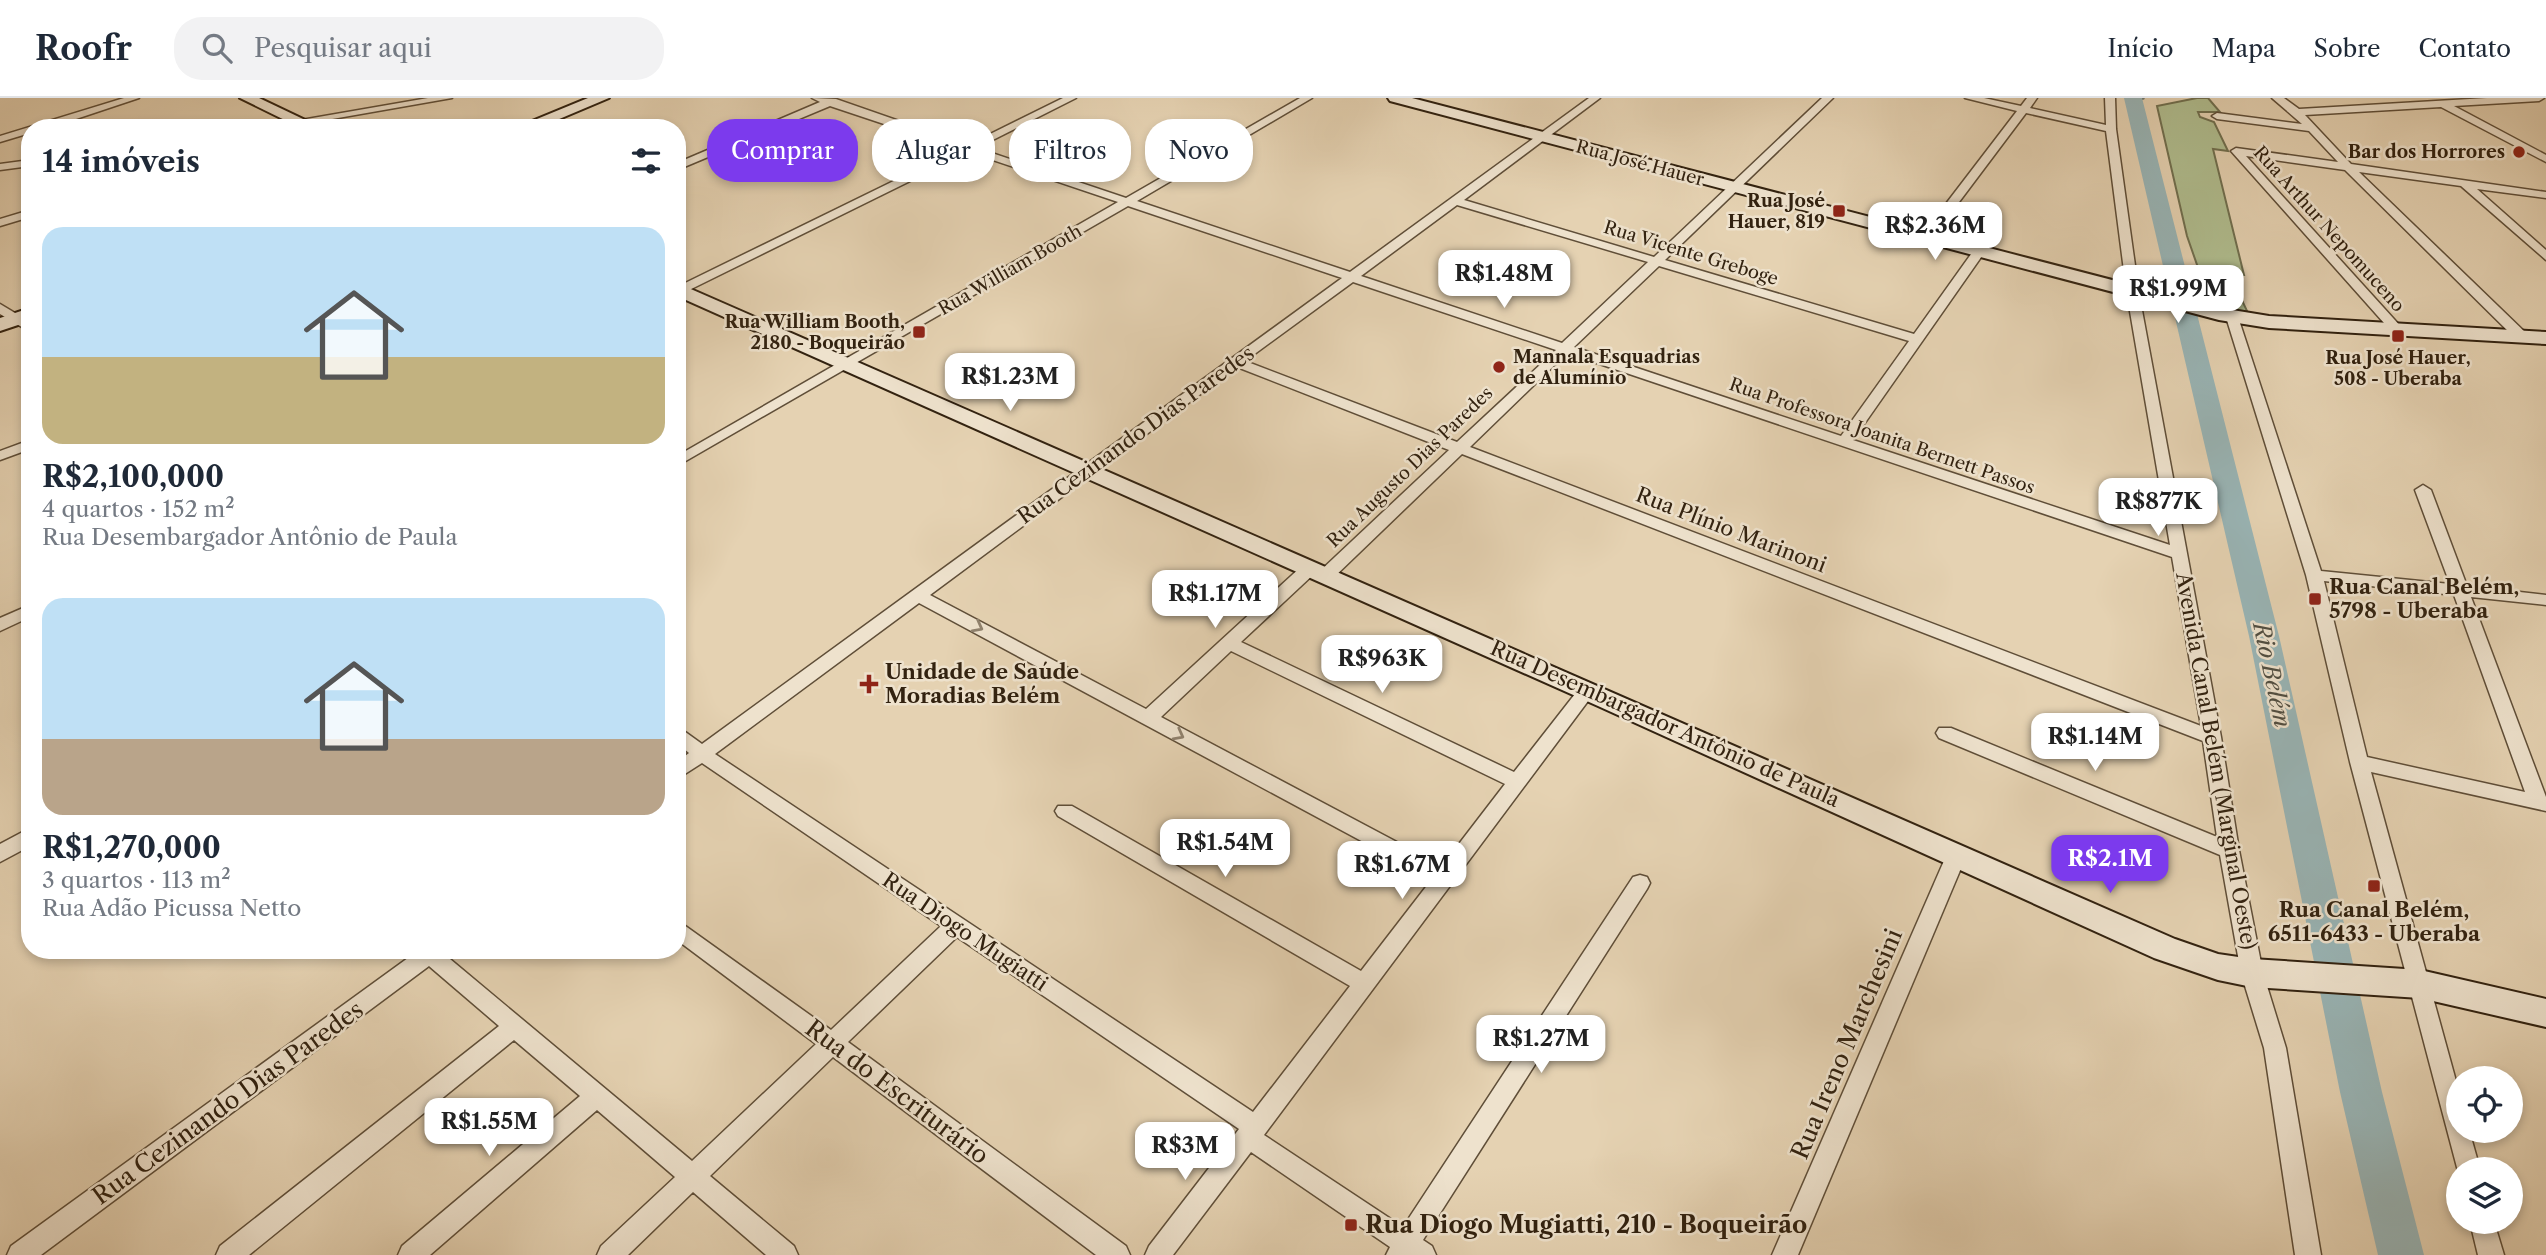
<!DOCTYPE html>
<html lang="pt">
<head>
<meta charset="utf-8">
<style>
  body { margin:0; font-family:"Libre Caslon Text",serif; background:#f2f2f3; color:#1f2937; height:100vh; display:flex; flex-direction:column; font-size:26px; white-space:nowrap }
  * { box-sizing:border-box; margin:0 }
  p { font-size:23px; color:#747a83 }
  .icon { flex:none; width:38px; height:38px; fill:none; stroke:currentColor; stroke-width:2; stroke-linecap:round; stroke-linejoin:round }
  .map { position:relative; flex:1; overflow:hidden }
  .panel { position:absolute; left:21px; top:21px; width:665px; height:840px; display:flex; flex-direction:column; background:#fff; border-radius:28px; box-shadow:0 4px 10px #0003 }
  .panel>* { flex:none }
  .hud { position:absolute; left:707px; top:21px; width:665px; height:63px; display:flex; gap:14px }
  .controls { position:absolute; left:2446px; top:968px; display:grid; gap:14px }
  .controls a { display:grid; place-items:center; width:77px; height:77px; border-radius:50%; background:#fff; box-shadow:0 4px 10px #0003; font-size:35px }
  .price { position:absolute; translate:-50% -60px; padding:0 16px; border-radius:14px; background:#fff; color:#222; font-size:23px; line-height:46px; filter:drop-shadow(0 2px 4px #0008) }
  .price::after { content:''; position:absolute; left:50%; top:42px; width:21px; height:16px; margin-left:-10px; background:inherit; clip-path:polygon(0 0,100% 0,50% 100%) }
  .price.on { background:#7c3aed; color:#fff }
  ul { padding:0; list-style:none }
  li { display:grid; align-content:center; gap:14px; height:371px; padding:0 21px }
  li span { display:grid; place-items:center; height:217px; border-radius:21px; color:#555 }
  li>.icon { margin-inline-start:auto }
  span .icon { width:126px; height:126px; fill:#fffc; stroke-width:1 }
  li b { font-size:30px }
  h2 { display:flex; justify-content:space-between; align-items:center; height:84px; padding:0 21px; font-size:30px }
  .pill { padding:0 24px; border-radius:28px; background:#fff; box-shadow:0 4px 10px #0003; font-size:24px; line-height:63px }
  .pill.on { background:#7c3aed; color:#fff }
  header { display:flex; align-items:center; gap:42px; box-sizing:border-box; height:98px; padding:0 35px; background:#fff; border-bottom:2px solid #e0e1e3 }
  header strong { font-size:33px }
  nav { display:flex; gap:38px; margin-inline-start:auto; font-size:24px }
  .search { width:490px; height:63px; background:#f2f2f3; display:flex; align-items:center; gap:18px; box-sizing:border-box; padding:0 24px; border-radius:28px; color:#747a83; font-size:26px }
  .map>svg:first-child { display:block }
  .green { fill:#b0bd8f; stroke:#717050; stroke-width:2 }
  .lines { fill:none; stroke-linecap:round; stroke-linejoin:round }
  .stream { stroke:#707a74; stroke-width:3.5 }
  .river { fill:#99b5b6; fill-rule:evenodd }
  .street-casing { stroke:#5f4e38; stroke-width:3 }
  .secondary-casing { stroke:#322210; stroke-width:4 }
  .street { fill:#eee2cd; fill-rule:evenodd }
  .secondary { fill:#eee2cd; fill-rule:evenodd }
  .oneway { stroke:#90826e }
  .poi-dot { fill:#8f2418; stroke:#eee2cd; stroke-width:2.5 }
  .labels { text-anchor:middle; stroke-width:5; stroke-linejoin:round; paint-order:stroke }
  .far-poi-label { font-size:18px; font-weight:bold; fill:#322210; stroke:#eee2cd; text-anchor:end }
  .far-street-label { font-size:18px; fill:#322210; stroke:#eee2cd }
  .street-label { font-size:21px; fill:#322210; stroke:#eee2cd }
  .poi-label { font-size:21px; font-weight:bold; fill:#322210; stroke:#eee2cd; text-anchor:start }
  .water-label { font-size:23px; font-style:italic; fill:#514e42; stroke:#eee2cd }
  .near-street-label { font-size:24px; fill:#322210; stroke:#eee2cd }
  .near-poi-label { font-size:24px; font-weight:bold; fill:#322210; stroke:#eee2cd; text-anchor:start }
</style>
</head>
<body>
<header>
<strong>Roofr</strong>
<div class="search"><svg class="icon" aria-label="search" viewBox="0 0 24 24"><circle cx="10" cy="10" r="6"/><path d="M15 15l6 6"/></svg>Pesquisar aqui</div>
<nav><a>Início</a><a>Mapa</a><a>Sobre</a><a>Contato</a></nav>
</header>
<div class="map">
<svg width="2546" height="1157" viewBox="0 0 2546 1157">
  <rect width="100%" height="100%" fill="#e5d2b2"/>
  <filter id="stains"><feTurbulence type="fractalNoise" baseFrequency=".00286" numOctaves="4"/><feColorMatrix values="0 0 0 0 .2 0 0 0 0 .09 0 0 0 0 .02 0 0 0 .5 -.17"/></filter>
  <radialGradient id="worn" r=".72"><stop offset=".6" stop-color="#630" stop-opacity="0"/><stop offset="1" stop-color="#630" stop-opacity=".3"/></radialGradient>
  <polygon class="green" points="2197,0 2208,0 2220,14 2198,14 2200,19 2214,24 2228,53 2213,51 2244,177 2230,177 2248,215 2211,207 2187,138 2157,8"/>
  <g class="lines">
    <polyline class="stream" points="2133,2 2143,0"/>
    <polygon class="river" points="2124,0 2142,0 2279,538 2382,994 2424,1157 2378,1157 2340,994 2249,538"/>
    <defs>
      <g id="street">
        <polygon points="124,0 139,0 49,30 30,30 30,35 0,44 0,38"/>
        <polygon points="428,0 452,0 281,30 255,30"/>
        <path d="M812,0L836,1L968,47L1063,0H1076L977,50L1126,100L1300,0H1312L1137,103L1350,174L1589,0H1600L1464,102L1654,159L1822,0H1833L1665,162L1914,236L1974,152H1982L1984,155L1853,342L2170,447L2127,196L2106,33L2026,15L1929,144L1919,141L2017,13L1965,0H1984L2021,8L2027,0H2037L2030,10L2106,27L2105,0H2115L2116,31L2139,196L2221,639L2239,752L2263,875L2286,950L2321,1157H2295L2264,950L2241,875L2220,757L1939,640L1936,635L1939,630H1951L2217,739L2203,643L1462,356L1331,482H1319L1317,478L1319,474L1449,352L1237,269L930,497L1146,611L1303,467H1315L1317,471L1315,475L1241,544L1514,674L1582,587H1594L1597,591L1594,595L1264,1037L1403,1129L1633,779L1640,777L1647,779L1650,785L1647,791L1423,1142L1432,1148L1436,1157H1386L1390,1149L1251,1054L1173,1157H1145L1149,1148L1239,1031L957,839L848,944L1126,1148L1130,1157H1096L833,959L710,1078L794,1148L798,1157H766L693,1094L628,1157H597L601,1148L675,1079L597,1012L430,1157H398L402,1148L580,998L514,942L249,1157H216L220,1148L499,928L429,868L41,1157H7L11,1148L419,852H445L444,856L692,1063L816,946L677,842V822L831,932L941,828L702,665L677,681V664L689,655L677,645V628L702,646L1342,180L1128,108L677,368V358L1118,104L969,54L677,198V189L959,51L830,8L677,72V65L820,4ZM1457,107L1648,164L1562,245L1361,178ZM1659,168L1909,243L1841,338L1574,249ZM1353,184L1556,252L1457,344L1245,263ZM1567,255L2172,459L2201,628L1470,349ZM919,505L1432,781L1361,873L1072,708H1058L1055,713L1058,718L1350,888L1253,1014L715,656ZM1231,553L1505,686L1442,768L1161,619Z"/>
        <polygon points="2272,0 2284,0 2299,11 2487,0 2544,0 2539,3 2454,8 2546,57 2546,64 2441,9 2305,17 2351,66 2546,94 2546,100 2477,91 2546,152 2546,162 2461,88 2359,74 2527,236 2527,242 2517,242 2345,72 2246,58 2403,231 2402,234 2392,234 2231,53 2236,50 2338,64 2309,33 2217,21 2212,18 2217,15 2302,26"/>
        <polygon points="30,62 30,68 0,72 0,66"/>
        <polygon points="30,112 30,119 0,128 0,121"/>
        <polygon points="0,206 30,224 30,234 0,216"/>
        <path d="M2232,215L2238,219L2321,473L2450,486L2415,392L2423,387L2431,392L2467,488L2546,497V507L2471,499L2546,699V713L2371,674L2459,994V1032H2469L2480,1071H2459V1077L2350,664L2306,477L2226,219ZM2324,483L2454,497L2525,694L2367,659Z"/>
        <polygon points="30,342 30,351 0,362 0,353"/>
        <polygon points="30,507 30,519 0,533 0,520"/>
        <polygon points="30,730 30,748 0,764 0,746"/>
        <polygon points="1957,748 1964,750 1967,756 1798,1157 1772,1157 1947,756 1950,750"/>
        <polygon points="2470,1124 2494,1124 2504,1157 2478,1157"/>
      </g>
      <g id="secondary">
        <polygon points="240,0 259,0 322,30 301,30"/>
        <polygon points="588,0 609,0 538,30 515,30"/>
        <polygon points="1388,0 1412,0 2220,210 2269,218 2546,234 2546,246 2269,230 2219,222 1390,3"/>
        <polygon points="677,185 2175,841 2218,856 2252,861 2420,872 2546,901 2546,929 2420,900 2252,889 2218,882 2154,860 1598,608 677,198"/>
        <polygon points="30,210 30,223 0,233 0,220"/>
      </g>
    </defs>
    <use href="#street" class="street-casing"/>
    <use href="#secondary" class="secondary-casing"/>
    <use href="#street" class="street"/>
    <use href="#secondary" class="secondary"/>
  </g>
  <defs><path id="oneway-chevron" d="M-2-3.5L2.5 0L-2 3.5" fill="none" stroke-width="1.6" stroke-linecap="round" stroke-linejoin="round" transform="scale(1.75)"/></defs>
  <g class="oneway">
    <use href="#oneway-chevron" transform="translate(978 529) rotate(28)"/>
    <use href="#oneway-chevron" transform="translate(1179 637) rotate(28)"/>
  </g>
  <g class="poi-dot">
    <circle cx="2519" cy="54" r="7"/>
    <rect x="1832" y="106" width="14" height="14" rx="3.5"/>
    <rect x="912" y="227" width="14" height="14" rx="3.5"/>
    <rect x="2391" y="231" width="14" height="14" rx="3.5"/>
    <circle cx="1499" cy="269" r="7"/>
    <rect x="2308" y="494" width="14" height="14" rx="3.5"/>
    <path d="M865.5 575.5h7v7h7v7h-7v7h-7v-7h-7v-7h7z"/>
    <rect x="2367" y="781" width="14" height="14" rx="3.5"/>
    <rect x="1344" y="1120" width="14" height="14" rx="3.5"/>
  </g>
  <g class="labels">
    <g class="far-poi-label">
      <text x="2505" y="60">Bar dos Horrores</text>
      <text x="1825" y="109">Rua José<tspan x="1825" dy="21">Hauer, 819</tspan></text>
      <text x="905" y="230">Rua William Booth,<tspan x="905" dy="21">2180 - Boqueirão</tspan></text>
      <text x="1513" y="265" text-anchor="start">Mannala Esquadrias<tspan x="1513" dy="21">de Alumínio</tspan></text>
      <text x="2398" y="266" text-anchor="middle">Rua José Hauer,<tspan x="2398" dy="21">508 - Uberaba</tspan></text>
    </g>
    <g class="far-street-label">
      <text transform="translate(1640 65) rotate(15)" y="6">Rua José Hauer</text>
      <text transform="translate(2329 131) rotate(48)" y="6">Rua Arthur Nepomuceno</text>
      <text transform="translate(1691 155) rotate(17)" y="6">Rua Vicente Greboge</text>
      <text transform="translate(1010 172) rotate(-30)" y="6">Rua William Booth</text>
      <text transform="translate(1882 338) rotate(19)" y="6">Rua Professora Joanita Bernett Passos</text>
      <text transform="translate(1410 369) rotate(-44)" y="6">Rua Augusto Dias Paredes</text>
    </g>
    <g class="street-label">
      <text transform="translate(1136 337) rotate(-36)" y="7">Rua Cezinando Dias Paredes</text>
      <text transform="translate(1731 432) rotate(21)" y="7">Rua Plínio Marinoni</text>
      <text transform="translate(1665 626) rotate(24)" y="7">Rua Desembargador Antônio de Paula</text>
      <text transform="translate(2216 663) rotate(80)" y="7">Avenida Canal Belém (Marginal Oeste)</text>
      <text transform="translate(965 834) rotate(34)" y="7">Rua Diogo Mugiatti</text>
    </g>
    <g class="poi-label">
      <text x="2329" y="496">Rua Canal Belém,<tspan x="2329" dy="24">5798 - Uberaba</tspan></text>
      <text x="885" y="581">Unidade de Saúde<tspan x="885" dy="24">Moradias Belém</tspan></text>
      <text x="2374" y="819" text-anchor="middle">Rua Canal Belém,<tspan x="2374" dy="24">6511-6433 - Uberaba</tspan></text>
    </g>
    <g class="water-label">
      <text transform="translate(2272 577) rotate(78)" y="8">Rio Belém</text>
    </g>
    <g class="near-street-label">
      <text transform="translate(1847 946) rotate(-67)" y="8">Rua Ireno Marchesini</text>
      <text transform="translate(897 994) rotate(37)" y="8">Rua do Escriturário</text>
      <text transform="translate(228 1005) rotate(-36)" y="8">Rua Cezinando Dias Paredes</text>
    </g>
    <g class="near-poi-label">
      <text x="1365" y="1135">Rua Diogo Mugiatti, 210 - Boqueirão</text>
    </g>
  </g>
  <rect width="100%" height="100%" filter="url(#stains)"/>
  <rect width="100%" height="100%" fill="url(#worn)"/>
</svg>
<div class="controls">
<a><svg class="icon" aria-label="locate" viewBox="0 0 24 24"><circle cx="12" cy="12" r="6"/><path d="M12 2v4M12 18v4M2 12h4M18 12h4"/></svg></a>
<a><svg class="icon" aria-label="layers" viewBox="0 0 24 24"><path d="M12 4l9 5-9 5-9-5zM3 14l9 5 9-5"/></svg></a>
</div>
<b class="price" style="left:1935px;top:164px">R$2.36M</b>
<b class="price" style="left:1504px;top:212px">R$1.48M</b>
<b class="price" style="left:2178px;top:227px">R$1.99M</b>
<b class="price" style="left:1010px;top:315px">R$1.23M</b>
<b class="price" style="left:2158px;top:440px">R$877K</b>
<b class="price" style="left:1215px;top:532px">R$1.17M</b>
<b class="price" style="left:1382px;top:597px">R$963K</b>
<b class="price" style="left:2095px;top:675px">R$1.14M</b>
<b class="price" style="left:1225px;top:781px">R$1.54M</b>
<b class="price on" style="left:2110px;top:797px">R$2.1M</b>
<b class="price" style="left:1402px;top:803px">R$1.67M</b>
<b class="price" style="left:1541px;top:977px">R$1.27M</b>
<b class="price" style="left:489px;top:1060px">R$1.55M</b>
<b class="price" style="left:1185px;top:1084px">R$3M</b>
<div class="hud">
<a class="pill on">Comprar</a>
<a class="pill">Alugar</a>
<a class="pill">Filtros</a>
<a class="pill">Novo</a>
</div>
<section class="panel">
<h2>14 imóveis<svg class="icon" aria-label="filters" viewBox="0 0 24 24"><path d="M4 7h16M4 17h16"/><circle cx="9" cy="7" r="2"/><circle cx="15" cy="17" r="2"/></svg></h2>
<ul>
<li><span style="background:linear-gradient(#bfe0f5 60%,#c2b280 0)"><svg class="icon" aria-label="home" viewBox="0 0 24 24"><path d="M3 11l9-7 9 7M6 9v11h12V9"/></svg></span><div><b>R$2,100,000</b><p>4 quartos · 152 m²</p><p>Rua Desembargador Antônio de Paula</p></div></li>
<li><span style="background:linear-gradient(#bfe0f5 65%,#b9a48a 0)"><svg class="icon" aria-label="home" viewBox="0 0 24 24"><path d="M3 11l9-7 9 7M6 9v11h12V9"/></svg></span><div><b>R$1,270,000</b><p>3 quartos · 113 m²</p><p>Rua Adão Picussa Netto</p></div></li>
</ul>
</section>
</div>
</body>
</html>
